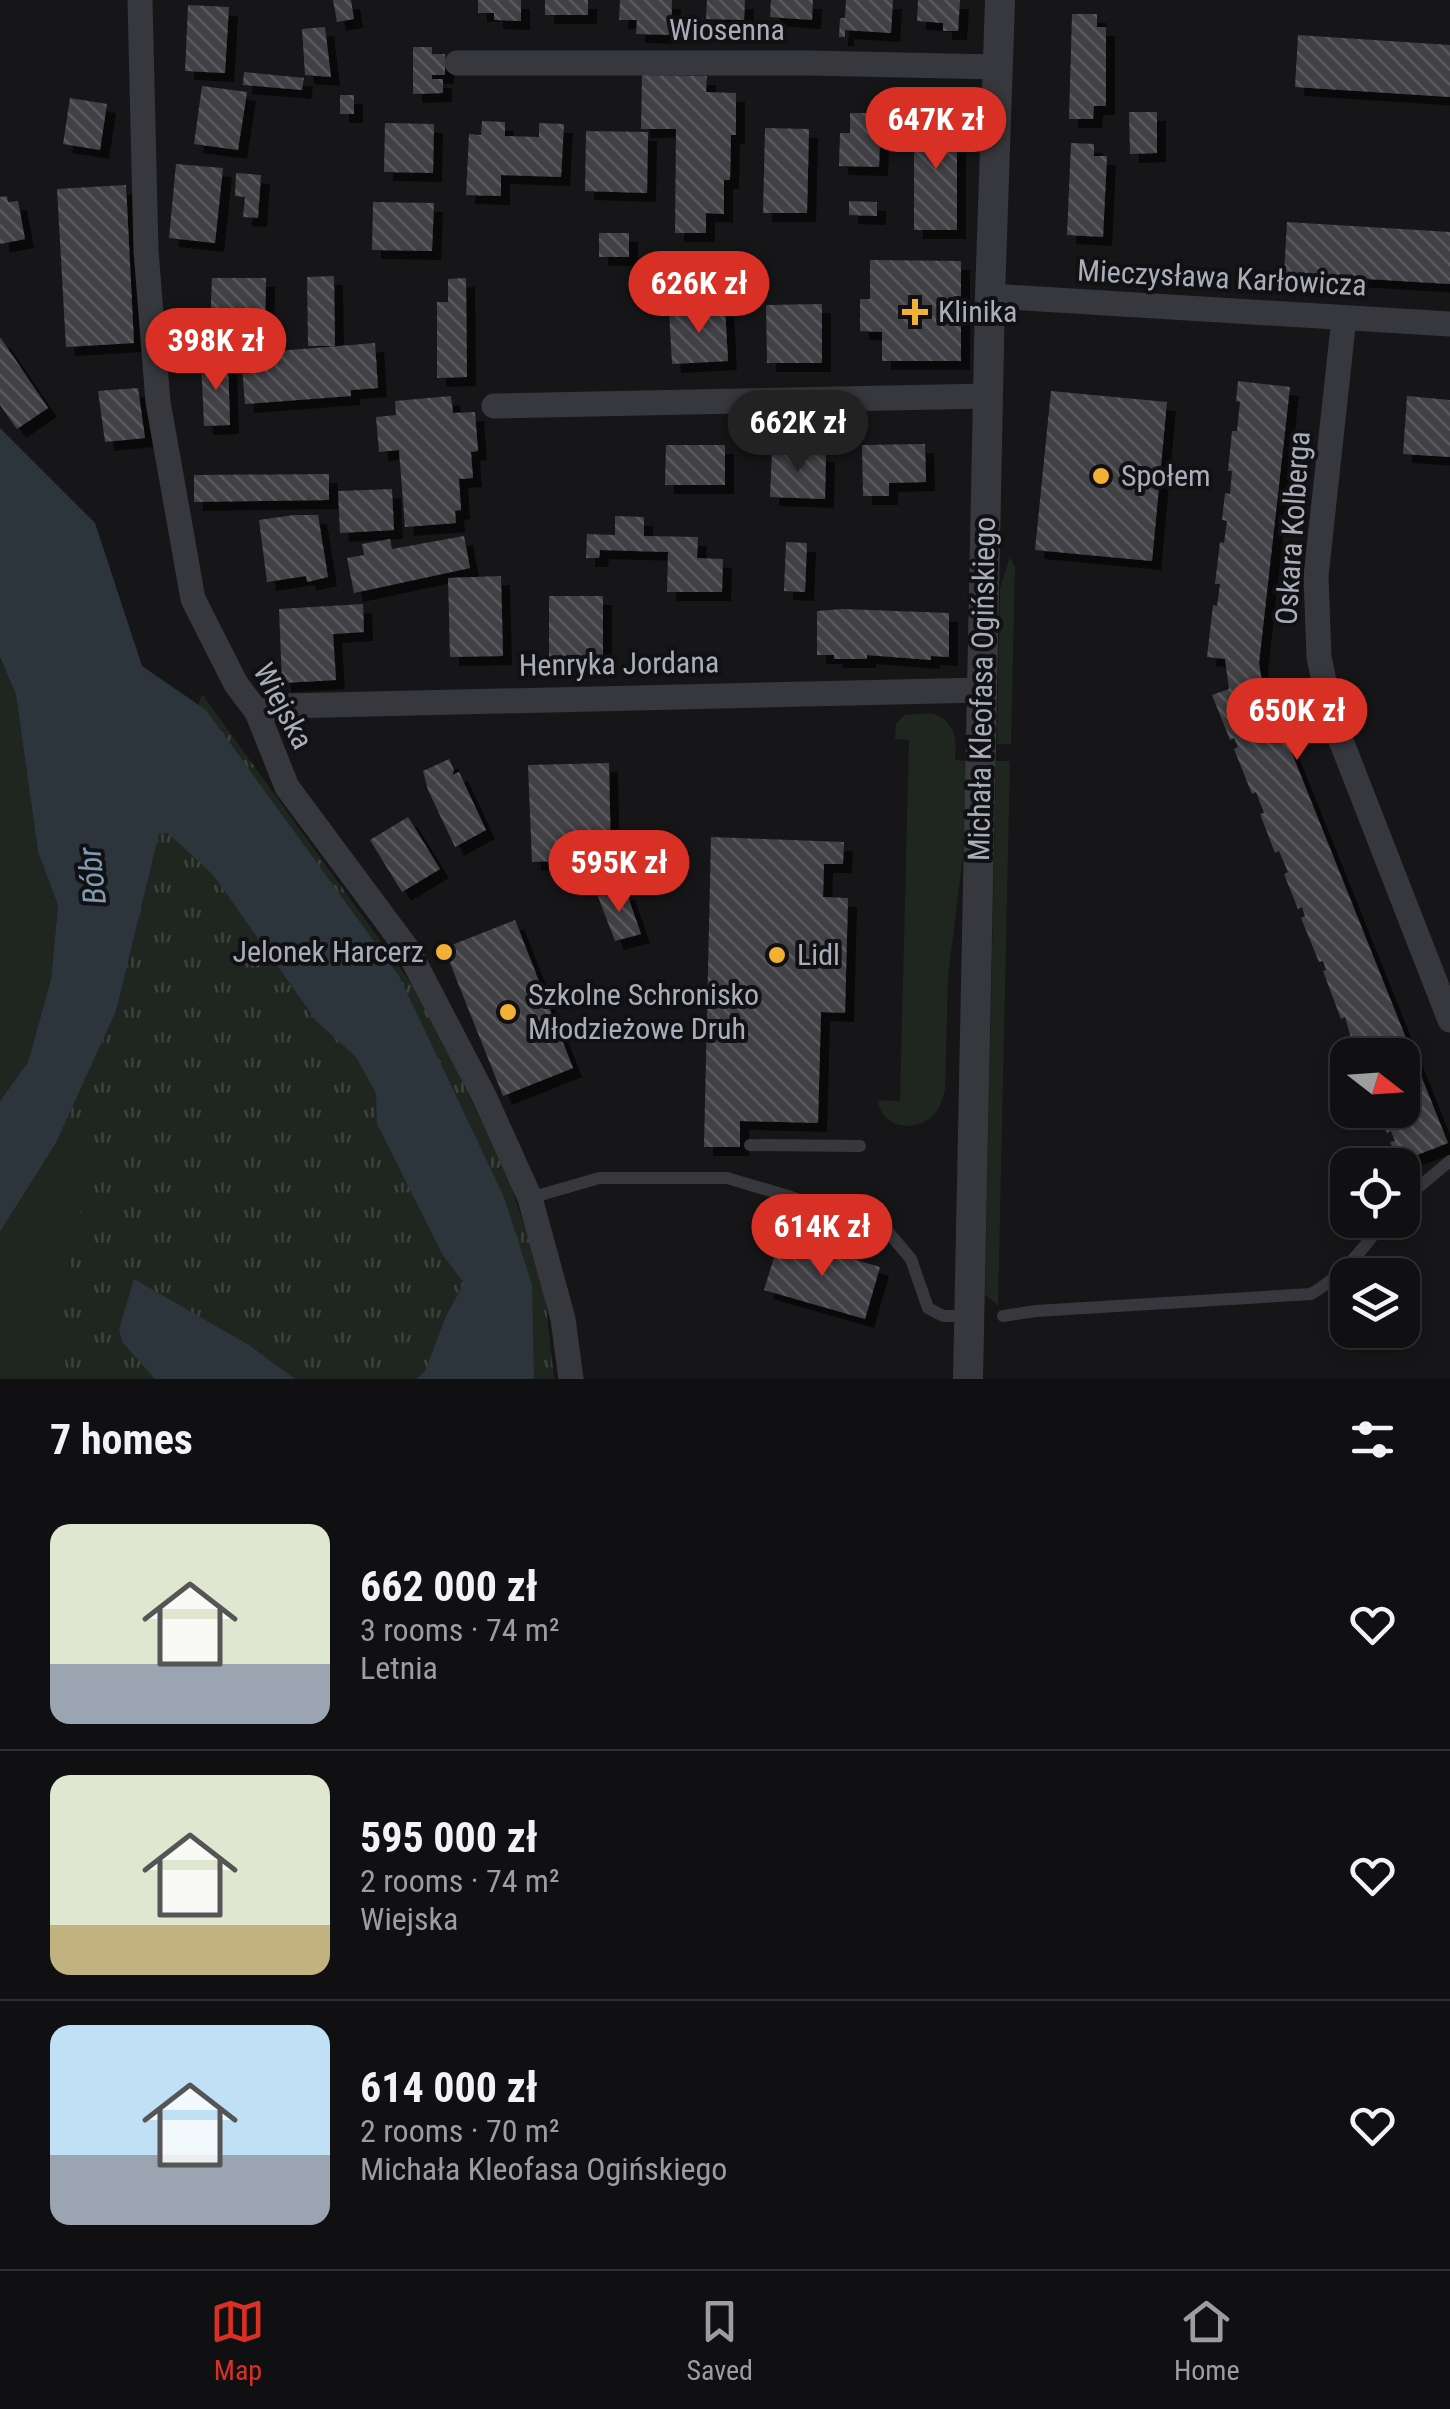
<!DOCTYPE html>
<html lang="en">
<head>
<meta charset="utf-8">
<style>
  body { margin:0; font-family:"Roboto Condensed",sans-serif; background:#1e1e20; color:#f1f3f6; height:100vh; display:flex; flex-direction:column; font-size:38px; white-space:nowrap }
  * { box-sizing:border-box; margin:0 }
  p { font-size:32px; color:#9c9d9f }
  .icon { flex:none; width:55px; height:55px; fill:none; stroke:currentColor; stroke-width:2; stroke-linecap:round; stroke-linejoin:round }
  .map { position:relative; height:1379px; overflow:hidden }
  .panel { display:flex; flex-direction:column; background:#101012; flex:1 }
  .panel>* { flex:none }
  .needle { width:65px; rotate:107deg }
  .controls { position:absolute; left:1330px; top:1038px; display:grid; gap:20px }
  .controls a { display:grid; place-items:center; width:90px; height:90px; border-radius:20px; background:#101012; box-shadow:0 5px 15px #0003,0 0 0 2px #303032; font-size:50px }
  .price { position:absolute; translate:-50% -85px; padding:0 22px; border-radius:35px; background:#d93025; color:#fff; font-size:32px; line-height:65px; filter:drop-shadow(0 2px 5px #0008) }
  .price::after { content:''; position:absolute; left:50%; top:60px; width:30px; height:22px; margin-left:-15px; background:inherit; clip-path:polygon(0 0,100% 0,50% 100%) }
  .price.active { background:#222; color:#fff }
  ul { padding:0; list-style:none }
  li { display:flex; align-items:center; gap:30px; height:250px; padding:0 50px }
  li+li { border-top:2px solid #303032 }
  li span { display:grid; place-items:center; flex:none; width:280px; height:200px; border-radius:20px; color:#555 }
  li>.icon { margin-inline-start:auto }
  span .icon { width:120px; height:120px; fill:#fffc; stroke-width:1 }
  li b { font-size:42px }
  h2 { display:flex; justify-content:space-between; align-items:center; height:120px; padding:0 50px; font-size:42px }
  .tabs { display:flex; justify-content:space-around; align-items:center; height:140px; border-top:2px solid #303032; background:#101012; font-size:28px; color:#9c9d9f }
  .tabs a { display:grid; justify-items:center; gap:5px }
  .tabs .active { color:#d93025 }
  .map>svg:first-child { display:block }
  .grass { fill:#1e261f }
  .park { fill:url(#park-tufts) }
  .water { fill:#2c353c }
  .building { fill:url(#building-back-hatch); filter:url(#shadow) }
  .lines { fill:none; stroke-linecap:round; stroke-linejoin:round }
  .service { stroke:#37383d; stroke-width:12 }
  .minor { stroke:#37383d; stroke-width:25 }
  .tertiary { stroke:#37383d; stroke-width:30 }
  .poi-dot { fill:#f2b134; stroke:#111113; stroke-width:4 }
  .labels { text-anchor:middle; stroke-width:8; stroke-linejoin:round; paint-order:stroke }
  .street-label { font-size:30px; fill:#a8adb8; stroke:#111113 }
  .poi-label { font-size:30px; fill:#a8adb8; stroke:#111113; text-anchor:start }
  .water-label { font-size:32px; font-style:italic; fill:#7f9bb3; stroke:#111113 }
</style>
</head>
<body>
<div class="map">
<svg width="1450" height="1379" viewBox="0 0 1450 1379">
  <defs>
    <pattern id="park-tufts" width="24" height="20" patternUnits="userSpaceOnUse" patternTransform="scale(2.5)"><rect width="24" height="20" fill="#1e261f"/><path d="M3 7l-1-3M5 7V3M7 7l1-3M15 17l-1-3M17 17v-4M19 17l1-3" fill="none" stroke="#3c433d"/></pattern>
    <pattern id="building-back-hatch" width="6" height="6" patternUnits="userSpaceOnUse" patternTransform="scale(2.5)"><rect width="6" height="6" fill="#404145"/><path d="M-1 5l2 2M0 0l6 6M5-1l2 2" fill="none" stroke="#595a5e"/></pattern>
    <filter id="shadow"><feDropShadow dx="9" dy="9" stdDeviation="0" flood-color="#0009"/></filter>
  </defs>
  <rect width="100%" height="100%" fill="#161618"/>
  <g class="grass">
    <polygon points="1010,557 1015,567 1011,744 997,744 1000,588"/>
    <polygon points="0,658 16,695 38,852 58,905 51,979 28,1062 0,1101"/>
    <path d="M932,713C955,721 957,739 955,760L966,761L963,855L948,977L945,1090C942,1098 941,1107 935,1113C918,1134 881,1129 878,1100L900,1101L909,740L895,739L896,724L905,715Z"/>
    <polygon points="996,761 1010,761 998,1305 985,1295"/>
    <polygon points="56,1143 91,1157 60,1314 67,1379 0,1379 0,1232"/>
  </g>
  <polygon class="park" points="202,694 424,1001 510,1182 544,1287 554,1379 67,1379 60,1314 91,1157 56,1143 116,1011 159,833"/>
  <g class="water">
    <polygon points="0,428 95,523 142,666 206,710 399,976 504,1197 532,1285 534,1379 416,1379 425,1371 446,1316 464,1283 442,1254 377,1124 376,1093 356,1057 317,1022 214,876 168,833 159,834 116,1011 56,1143 0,1232 0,1101 28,1062 51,979 58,905 38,852 16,695 0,657"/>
    <polygon points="134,1279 249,1345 295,1379 155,1379 122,1342 119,1329"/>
  </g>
  <g class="building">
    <polygon points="333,0 351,0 354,19 337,22"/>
    <polygon points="478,0 521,0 521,21 494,20 494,13 478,13"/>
    <rect x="545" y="0" width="43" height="15"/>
    <polygon points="620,0 672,0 671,35 636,34 637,20 619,20"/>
    <polygon points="707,0 745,0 744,20 706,19"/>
    <polygon points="771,0 813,0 812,20 770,17"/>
    <polygon points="846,0 893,0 891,33 845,30 845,37 839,37 840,18 845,18"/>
    <polygon points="918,0 960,0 958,31 943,31 943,23 917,21"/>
    <polygon points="188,5 229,7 225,73 185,71"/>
    <polygon points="1072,14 1097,14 1097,27 1106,27 1106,106 1094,106 1093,119 1069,119"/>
    <polygon points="325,27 331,77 305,75 302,29"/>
    <polygon points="1298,35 1450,45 1450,97 1295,87"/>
    <polygon points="413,47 432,47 432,54 445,54 445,75 432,75 432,79 443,79 443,93 413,94"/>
    <polygon points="244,72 304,78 302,90 243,85"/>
    <polygon points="642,75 707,76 706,92 736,93 736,135 731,135 730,180 724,180 724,214 706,213 706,233 675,233 676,129 641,129"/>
    <polygon points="202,86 247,92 238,150 194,144"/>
    <rect x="340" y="95" width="14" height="19"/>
    <polygon points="70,98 107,104 100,150 63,144"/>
    <polygon points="1129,112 1157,112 1157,153 1130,154"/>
    <polygon points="850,113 881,113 879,167 839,166 840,133 850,133"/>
    <rect x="914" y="115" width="43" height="115"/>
    <polygon points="482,121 505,122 505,136 539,137 539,123 564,124 561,177 501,175 501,196 466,195 469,134 481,135"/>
    <polygon points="385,123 434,124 433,173 384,172"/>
    <polygon points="765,128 809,129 807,213 763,213"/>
    <polygon points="586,131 648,132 647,193 585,191"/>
    <polygon points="1071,143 1094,144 1094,156 1107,156 1103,237 1067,235"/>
    <polygon points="176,164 223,168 215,243 169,238"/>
    <polygon points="236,173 261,175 258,218 243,217 245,197 235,196"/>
    <polygon points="126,185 134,343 66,347 57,189"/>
    <polygon points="7,196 8,202 18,201 25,239 0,244 0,197"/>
    <polygon points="849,201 877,202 877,216 849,215"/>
    <polygon points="373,202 434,203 432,251 372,250"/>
    <polygon points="1287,222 1450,232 1450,284 1284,274"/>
    <rect x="599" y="233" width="30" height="24"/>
    <polygon points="870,260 961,261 961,361 882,361 882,332 860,331 860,299 870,299"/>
    <polygon points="334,276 335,346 308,346 307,277"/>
    <polygon points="212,278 266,278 265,330 210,328"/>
    <polygon points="466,278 467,377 437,378 437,302 448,302 448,279"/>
    <polygon points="822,304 822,363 767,363 766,305"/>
    <polygon points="725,307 728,361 672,364 669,311"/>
    <polygon points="0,337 48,408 17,429 0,405"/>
    <polygon points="375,343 378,388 351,390 351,396 245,404 241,354"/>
    <polygon points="228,360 230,425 204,426 201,361"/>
    <polygon points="1238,381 1290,387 1259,663 1261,676 1448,1143 1399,1162 1390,1142 1395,1141 1391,1131 1387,1133 1378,1110 1402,1110 1402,1055 1356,1055 1345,1017 1341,1019 1323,971 1326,970 1323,961 1319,962 1301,918 1305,916 1302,907 1298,909 1284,874 1288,872 1279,851 1275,853 1260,814 1264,813 1256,792 1252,794 1234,749 1238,747 1234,738 1230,740 1212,695 1229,689 1225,659 1207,657 1213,605 1217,606 1220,584 1215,584 1220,542 1224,543 1227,521 1222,520 1225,493 1230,494 1232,471 1228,471 1232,431 1237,431 1240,402 1236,401"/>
    <polygon points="138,388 145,438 105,442 98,391"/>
    <polygon points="1051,391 1167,402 1152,561 1035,550"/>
    <polygon points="451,396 453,413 475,412 478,451 471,452 473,478 459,479 461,510 455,511 456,523 405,527 399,450 379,452 376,417 396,415 395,401"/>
    <polygon points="1407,396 1450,400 1450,457 1403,454"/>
    <polygon points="925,444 926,482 889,483 889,496 863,496 862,445"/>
    <polygon points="666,445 725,445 725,485 665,485"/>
    <polygon points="772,451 826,453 825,499 770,497"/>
    <polygon points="329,474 329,500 194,502 194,475"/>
    <polygon points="392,489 394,530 340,533 338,491"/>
    <polygon points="294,515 318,515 328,577 307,582 306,576 267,582 259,520"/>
    <polygon points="615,516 644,517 644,536 698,537 697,558 723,559 722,592 667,592 668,552 600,550 599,558 586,558 587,534 615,535"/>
    <polygon points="464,536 470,568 354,593 347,558 364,555 362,544 390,539 392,549"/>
    <polygon points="786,542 807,543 805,592 784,591"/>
    <polygon points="501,576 503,656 450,657 448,578"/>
    <polygon points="549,596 603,596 603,661 549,662"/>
    <polygon points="363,604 364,632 333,634 336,680 282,683 279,609"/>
    <polygon points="843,609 949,613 949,657 931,656 931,660 867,655 867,659 834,659 834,655 817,655 817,611"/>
    <polygon points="449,759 454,770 452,775 459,772 486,830 455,847 428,790 423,771"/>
    <polygon points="609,763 611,859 532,862 528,765"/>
    <polygon points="408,817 440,869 402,892 370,840"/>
    <polygon points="711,837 844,842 843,864 824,864 823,897 848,898 845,1013 821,1012 818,1123 740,1121 740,1147 704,1147"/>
    <polygon points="626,891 641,934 615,941 597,894"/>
    <polygon points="515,920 573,1068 503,1096 444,948"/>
    <polygon points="780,1238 880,1267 865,1319 764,1290"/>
  </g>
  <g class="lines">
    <g class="service">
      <polyline points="750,1145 860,1146"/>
      <polyline points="530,1198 599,1178 727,1178 788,1196 889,1233 911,1259 928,1308 943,1316 954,1316"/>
      <polyline points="1402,1201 1450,1161"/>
      <path d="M1003,1316L1036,1311L1311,1294C1342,1276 1363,1249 1385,1220"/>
    </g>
    <g class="minor">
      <polyline points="140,0 146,251 158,402 193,599 236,684 257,712 287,787 408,950 484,1096 530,1198 563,1319 571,1379"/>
      <polyline points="457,63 809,63 997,67"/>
      <polyline points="990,296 1450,324"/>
      <polyline points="1344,318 1316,576 1319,657 1331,715 1450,1020"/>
      <polyline points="494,406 989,396"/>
      <polyline points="257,712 286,706 983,690"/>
    </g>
    <polyline class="tertiary" points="968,1379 990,296 1000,0"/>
  </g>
  <g class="poi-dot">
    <path d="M910 297h10v10h10v10h-10v10h-10v-10h-10v-10h10z"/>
    <circle cx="1101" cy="476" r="10"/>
    <circle cx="444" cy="952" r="10"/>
    <circle cx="777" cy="955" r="10"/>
    <circle cx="508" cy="1012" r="10"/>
  </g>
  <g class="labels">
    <g class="street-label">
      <text x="727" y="40">Wiosenna</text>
      <text transform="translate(1222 278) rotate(3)" y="10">Mieczysława Karłowicza</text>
      <text transform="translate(1293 528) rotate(-86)" y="10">Oskara Kolberga</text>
      <text transform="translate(619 664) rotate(-1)" y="10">Henryka Jordana</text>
      <text transform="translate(982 689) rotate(-89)" y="10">Michała Kleofasa Ogińskiego</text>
      <text transform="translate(283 706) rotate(62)" y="10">Wiejska</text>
    </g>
    <g class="poi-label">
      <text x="938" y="322">Klinika</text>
      <text x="1121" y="486">Społem</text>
      <text x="424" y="962" text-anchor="end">Jelonek Harcerz</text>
      <text x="797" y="965">Lidl</text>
      <text x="528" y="1005">Szkolne Schronisko<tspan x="528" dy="34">Młodzieżowe Druh</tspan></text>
    </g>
    <g class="water-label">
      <text transform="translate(92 876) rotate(-96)" y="11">Bóbr</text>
    </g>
  </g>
</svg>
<div class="controls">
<a><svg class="needle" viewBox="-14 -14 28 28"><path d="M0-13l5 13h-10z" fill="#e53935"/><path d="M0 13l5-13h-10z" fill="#9c9d9f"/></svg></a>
<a><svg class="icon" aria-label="locate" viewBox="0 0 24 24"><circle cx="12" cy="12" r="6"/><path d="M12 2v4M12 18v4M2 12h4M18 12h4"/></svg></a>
<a><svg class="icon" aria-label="layers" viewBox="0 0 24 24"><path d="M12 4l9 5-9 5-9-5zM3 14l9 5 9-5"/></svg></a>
</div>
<b class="price" style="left:936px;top:172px">647K zł</b>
<b class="price" style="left:699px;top:336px">626K zł</b>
<b class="price" style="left:216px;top:393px">398K zł</b>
<b class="price active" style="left:798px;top:475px">662K zł</b>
<b class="price" style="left:1297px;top:763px">650K zł</b>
<b class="price" style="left:619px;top:915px">595K zł</b>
<b class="price" style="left:822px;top:1279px">614K zł</b>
</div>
<section class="panel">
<h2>7 homes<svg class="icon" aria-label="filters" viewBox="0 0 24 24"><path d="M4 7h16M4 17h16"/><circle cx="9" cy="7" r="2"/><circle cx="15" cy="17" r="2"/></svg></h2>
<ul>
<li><span style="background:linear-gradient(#dfe7d0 70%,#9aa5b1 0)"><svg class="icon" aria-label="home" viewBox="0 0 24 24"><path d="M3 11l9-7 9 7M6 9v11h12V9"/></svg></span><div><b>662 000 zł</b><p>3 rooms · 74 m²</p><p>Letnia</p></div><svg class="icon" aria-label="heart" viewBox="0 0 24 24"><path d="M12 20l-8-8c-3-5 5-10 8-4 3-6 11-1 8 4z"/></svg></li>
<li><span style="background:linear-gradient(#dfe7d0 75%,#c2b280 0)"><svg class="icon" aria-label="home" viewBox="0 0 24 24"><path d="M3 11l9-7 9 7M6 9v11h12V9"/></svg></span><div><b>595 000 zł</b><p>2 rooms · 74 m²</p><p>Wiejska</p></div><svg class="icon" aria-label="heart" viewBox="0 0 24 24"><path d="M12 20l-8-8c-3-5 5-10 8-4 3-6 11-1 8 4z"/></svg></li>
<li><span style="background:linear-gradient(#bfe0f5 65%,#9aa5b1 0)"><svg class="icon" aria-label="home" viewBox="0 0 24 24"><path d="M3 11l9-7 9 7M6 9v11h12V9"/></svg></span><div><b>614 000 zł</b><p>2 rooms · 70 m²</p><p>Michała Kleofasa Ogińskiego</p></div><svg class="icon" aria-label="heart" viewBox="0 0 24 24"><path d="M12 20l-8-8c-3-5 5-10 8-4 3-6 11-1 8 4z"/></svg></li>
</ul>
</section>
<nav class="tabs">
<a class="active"><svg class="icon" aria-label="map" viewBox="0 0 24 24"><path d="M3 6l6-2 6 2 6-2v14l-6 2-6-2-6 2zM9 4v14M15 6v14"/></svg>Map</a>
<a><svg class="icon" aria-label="saved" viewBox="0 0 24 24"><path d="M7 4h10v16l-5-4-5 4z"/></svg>Saved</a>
<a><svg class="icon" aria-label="home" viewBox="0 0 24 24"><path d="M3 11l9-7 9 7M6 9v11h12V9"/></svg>Home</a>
</nav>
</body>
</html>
